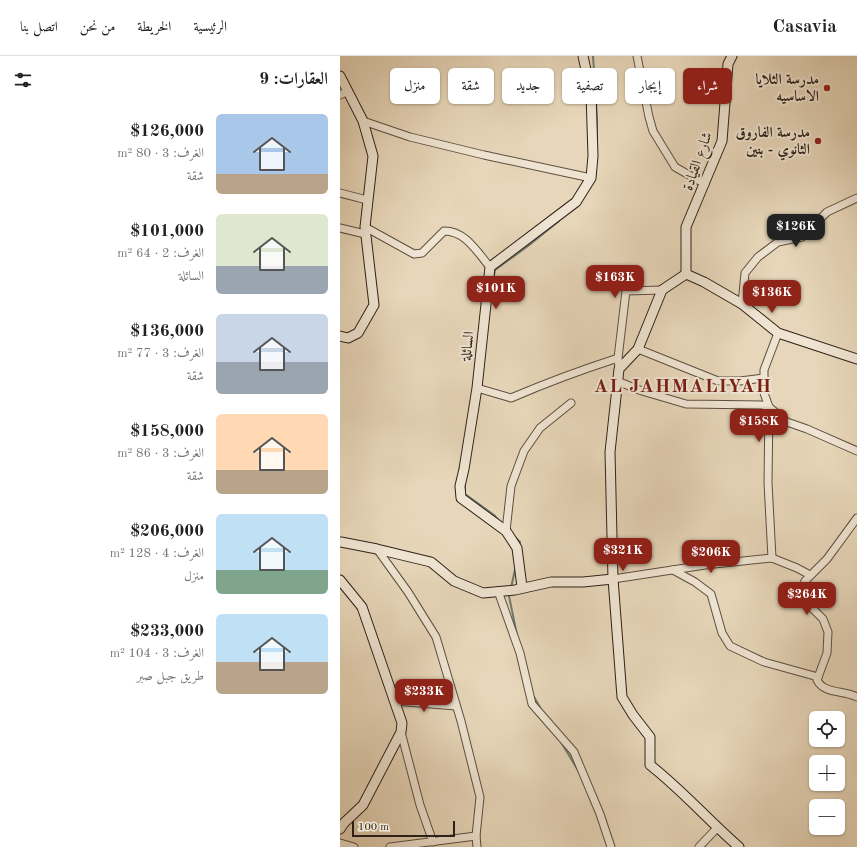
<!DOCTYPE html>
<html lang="ar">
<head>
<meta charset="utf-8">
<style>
  body { margin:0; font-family:"Old Standard TT",Amiri,serif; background:#f6f6f6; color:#222; direction:rtl; height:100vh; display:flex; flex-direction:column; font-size:15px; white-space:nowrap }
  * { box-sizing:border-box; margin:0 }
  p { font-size:13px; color:#767676 }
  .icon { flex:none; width:22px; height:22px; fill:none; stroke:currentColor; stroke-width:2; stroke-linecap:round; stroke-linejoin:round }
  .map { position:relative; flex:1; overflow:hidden; direction:ltr }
  .panel { display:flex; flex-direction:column; background:#fff; width:340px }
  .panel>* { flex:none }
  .guide { position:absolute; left:12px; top:12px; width:380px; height:36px; direction:rtl; display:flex; gap:8px }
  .tools { position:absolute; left:469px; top:655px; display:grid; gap:8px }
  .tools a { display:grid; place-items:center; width:36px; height:36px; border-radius:6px; background:#fff; box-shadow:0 1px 3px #0004; font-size:20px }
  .scale { position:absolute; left:12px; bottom:10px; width:103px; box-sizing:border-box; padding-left:4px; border:2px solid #2f2118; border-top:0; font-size:11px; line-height:14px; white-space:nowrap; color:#2f2118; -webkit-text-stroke:3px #efe4d2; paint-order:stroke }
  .price { position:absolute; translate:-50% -34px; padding:0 9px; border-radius:8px; background:#8f2418; color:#fff; font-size:13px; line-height:26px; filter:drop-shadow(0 1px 2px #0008) }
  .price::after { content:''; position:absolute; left:50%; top:24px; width:12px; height:9px; margin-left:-6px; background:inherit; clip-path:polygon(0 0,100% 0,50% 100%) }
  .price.active { background:#222; color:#fff }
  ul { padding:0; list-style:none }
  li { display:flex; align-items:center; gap:12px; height:100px; padding:0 12px }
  li span { display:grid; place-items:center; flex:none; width:112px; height:80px; border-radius:6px; color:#555 }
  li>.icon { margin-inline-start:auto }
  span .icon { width:48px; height:48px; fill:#fffc; stroke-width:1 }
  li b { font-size:17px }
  h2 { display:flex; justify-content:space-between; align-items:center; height:48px; padding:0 12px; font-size:17px }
  .tag { padding:0 14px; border-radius:6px; background:#fff; box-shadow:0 1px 3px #0004; font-size:14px; line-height:36px }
  .tag.active { background:#8f2418; color:#fff }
  header { display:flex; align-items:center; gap:24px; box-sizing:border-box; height:56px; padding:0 20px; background:#fff; border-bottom:1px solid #e0e0e0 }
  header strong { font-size:19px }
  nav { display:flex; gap:22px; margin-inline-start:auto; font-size:14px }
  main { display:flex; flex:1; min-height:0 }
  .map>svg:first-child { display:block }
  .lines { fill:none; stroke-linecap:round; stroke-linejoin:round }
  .stream { stroke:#6d7c71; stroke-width:2 }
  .street-casing { stroke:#5d4e40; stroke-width:9 }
  .secondary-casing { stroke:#2f2118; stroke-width:11 }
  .street { stroke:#efe4d2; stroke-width:7 }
  .secondary { stroke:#efe4d2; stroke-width:9 }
  .poi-dot { fill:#8f2418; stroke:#efe4d2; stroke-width:1.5 }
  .labels { text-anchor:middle; stroke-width:4; stroke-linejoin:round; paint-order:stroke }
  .poi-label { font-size:15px; font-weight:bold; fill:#2f2118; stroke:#efe4d2; text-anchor:end }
  .street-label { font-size:15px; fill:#2f2118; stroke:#efe4d2 }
  .district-label { font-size:19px; font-weight:bold; letter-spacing:1px; fill:#7a1f14; stroke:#efe4d2 }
</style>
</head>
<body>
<header>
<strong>Casavia</strong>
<nav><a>الرئيسية</a><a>الخريطة</a><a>من نحن</a><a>اتصل بنا</a></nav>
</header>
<main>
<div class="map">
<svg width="517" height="791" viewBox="0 0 517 791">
  <rect width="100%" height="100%" fill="#e7d6b9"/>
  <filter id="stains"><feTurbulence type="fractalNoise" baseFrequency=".005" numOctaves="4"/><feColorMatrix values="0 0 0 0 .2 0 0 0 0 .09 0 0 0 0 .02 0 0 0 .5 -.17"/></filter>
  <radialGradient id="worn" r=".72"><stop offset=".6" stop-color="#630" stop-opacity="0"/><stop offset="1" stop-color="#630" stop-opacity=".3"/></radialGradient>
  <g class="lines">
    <g class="stream">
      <polyline points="253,0 257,62 257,87"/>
      <polyline points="152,231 155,214 188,190 219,165"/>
      <polyline points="125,427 125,438 154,459 161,467"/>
      <polyline points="174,480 180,486 180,489"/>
      <polyline points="171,532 176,509"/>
      <polyline points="170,536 169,540 177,579"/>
      <polyline points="194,641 201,653"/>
      <polyline points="221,686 239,716"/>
    </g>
    <defs>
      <g id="street">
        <polyline points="297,0 309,61 313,75 335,111 365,128"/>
        <polyline points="0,39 8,35"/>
        <polyline points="23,65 70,81 144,99 251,122"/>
        <polyline points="0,137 27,144"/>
        <path d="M25,171L74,198L82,197L104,175C126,175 137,196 150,211"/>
        <polyline points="0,172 25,178"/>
        <polyline points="402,248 405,217 418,201 438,186 462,181 487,156 517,142"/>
        <polyline points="298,293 378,325 400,325 424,322"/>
        <polyline points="278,302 286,235 322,234"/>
        <polyline points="277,325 302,335 346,348 422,349 429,351 447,366 467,373 517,395"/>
        <path d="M137,332L171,342C206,327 241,314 278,302L279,313"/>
        <path d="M517,462L487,503L465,525L462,532L463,539L466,546L483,563L488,576L487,597L477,624C484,638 503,634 517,641"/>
        <polyline points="166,475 171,430 184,395 200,372 231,347"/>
        <polyline points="37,493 68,536 96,581 121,665 140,741 136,780 137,791"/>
        <polyline points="432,502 428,427 429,351 424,337 424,314 438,277"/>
        <polyline points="333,514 355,526 371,538 382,577 390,590 424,606 478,621"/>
        <polyline points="273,523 365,509 432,502 457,512 470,519"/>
        <polyline points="158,535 180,597 192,648 234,696 260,758 271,791"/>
        <polyline points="54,645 116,650"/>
        <polyline points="61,676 80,749 93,786"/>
        <polyline points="0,787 14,791"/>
        <polyline points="50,791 136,780"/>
        <polyline points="359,791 377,772"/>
      </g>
      <g id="secondary">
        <polyline points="0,20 23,65 33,100 25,171 34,249 18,277 8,282 0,280"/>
        <path d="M346,218L322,234L298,293L279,313L270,396L273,523L282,641L293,659L310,681V709C342,734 369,765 399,791"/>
        <polyline points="346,218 346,171 382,85 388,8 392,0"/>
        <polyline points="346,218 364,226 402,248 438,277 517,303"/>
        <polyline points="1,486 37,493 91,506 114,525 143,537 175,534 211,526 243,526 273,523"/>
        <polyline points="0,524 22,551 62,667 61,676 23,749 4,767 0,773"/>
        <polyline points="182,531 177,492 166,475 121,442 120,430 124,413 137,332 150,211 236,146 251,122 253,100 251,37 243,0"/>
      </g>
    </defs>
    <use href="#street" class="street-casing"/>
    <use href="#secondary" class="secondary-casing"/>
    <use href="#street" class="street"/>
    <use href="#secondary" class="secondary"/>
  </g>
  <g class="poi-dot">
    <circle cx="487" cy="32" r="4"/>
    <circle cx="478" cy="85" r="4"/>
  </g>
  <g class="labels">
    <g class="poi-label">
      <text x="479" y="28">مدرسة الثلايا<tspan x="479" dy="17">الاساسيه</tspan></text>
      <text x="470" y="81">مدرسة الفاروق<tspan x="470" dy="17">الثانوي - بنين</tspan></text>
    </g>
    <g class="street-label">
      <text transform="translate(357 105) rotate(-70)" y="5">شارع القيادة</text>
      <text transform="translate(127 290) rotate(-84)" y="5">السائلة</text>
    </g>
    <g class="district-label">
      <text x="343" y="336">AL JAHMALIYAH</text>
    </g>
  </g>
  <rect width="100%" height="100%" filter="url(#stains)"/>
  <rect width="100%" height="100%" fill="url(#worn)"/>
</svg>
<div class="tools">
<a><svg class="icon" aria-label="locate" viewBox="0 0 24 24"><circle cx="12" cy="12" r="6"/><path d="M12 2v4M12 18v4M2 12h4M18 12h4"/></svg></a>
<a>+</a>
<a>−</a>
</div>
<div class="scale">100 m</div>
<b class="price active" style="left:456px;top:192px">$126K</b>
<b class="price" style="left:275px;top:243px">$163K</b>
<b class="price" style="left:156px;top:254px">$101K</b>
<b class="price" style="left:432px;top:258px">$136K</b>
<b class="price" style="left:419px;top:387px">$158K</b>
<b class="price" style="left:283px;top:516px">$321K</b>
<b class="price" style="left:371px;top:518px">$206K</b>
<b class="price" style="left:467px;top:560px">$264K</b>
<b class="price" style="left:84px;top:657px">$233K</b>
<div class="guide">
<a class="tag active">شراء</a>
<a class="tag">إيجار</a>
<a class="tag">تصفية</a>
<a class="tag">جديد</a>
<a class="tag">شقة</a>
<a class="tag">منزل</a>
</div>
</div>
<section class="panel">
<h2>العقارات: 9<svg class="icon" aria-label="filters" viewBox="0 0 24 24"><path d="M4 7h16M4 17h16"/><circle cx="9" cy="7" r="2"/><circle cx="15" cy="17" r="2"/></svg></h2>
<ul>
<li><span style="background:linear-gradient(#a9c7e8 75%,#b9a48a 0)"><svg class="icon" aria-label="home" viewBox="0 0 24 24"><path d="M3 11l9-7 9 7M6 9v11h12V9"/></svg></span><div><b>$126,000</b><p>الغرف: 3 · 80 m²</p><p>شقة</p></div></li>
<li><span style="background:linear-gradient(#dfe7d0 65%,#9aa5b1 0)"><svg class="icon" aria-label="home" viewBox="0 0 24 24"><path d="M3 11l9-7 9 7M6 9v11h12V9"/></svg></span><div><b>$101,000</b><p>الغرف: 2 · 64 m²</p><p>السائلة</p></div></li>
<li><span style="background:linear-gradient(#c9d6e8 60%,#9aa5b1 0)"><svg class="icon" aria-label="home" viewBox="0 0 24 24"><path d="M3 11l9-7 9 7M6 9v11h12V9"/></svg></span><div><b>$136,000</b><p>الغرف: 3 · 77 m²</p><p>شقة</p></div></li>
<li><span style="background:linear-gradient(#ffd9b3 70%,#b9a48a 0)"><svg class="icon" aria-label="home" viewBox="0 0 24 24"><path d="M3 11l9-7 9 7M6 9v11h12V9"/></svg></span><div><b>$158,000</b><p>الغرف: 3 · 86 m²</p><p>شقة</p></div></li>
<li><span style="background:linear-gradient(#bfe0f5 70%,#7fa58c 0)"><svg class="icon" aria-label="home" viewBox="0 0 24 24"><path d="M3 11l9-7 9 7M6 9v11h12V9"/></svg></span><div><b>$206,000</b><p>الغرف: 4 · 128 m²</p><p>منزل</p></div></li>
<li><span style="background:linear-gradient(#bfe0f5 60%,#b9a48a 0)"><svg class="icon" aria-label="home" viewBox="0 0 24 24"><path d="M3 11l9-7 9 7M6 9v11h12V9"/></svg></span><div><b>$233,000</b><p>الغرف: 3 · 104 m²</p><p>طريق جبل صبر</p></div></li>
</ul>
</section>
</main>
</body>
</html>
